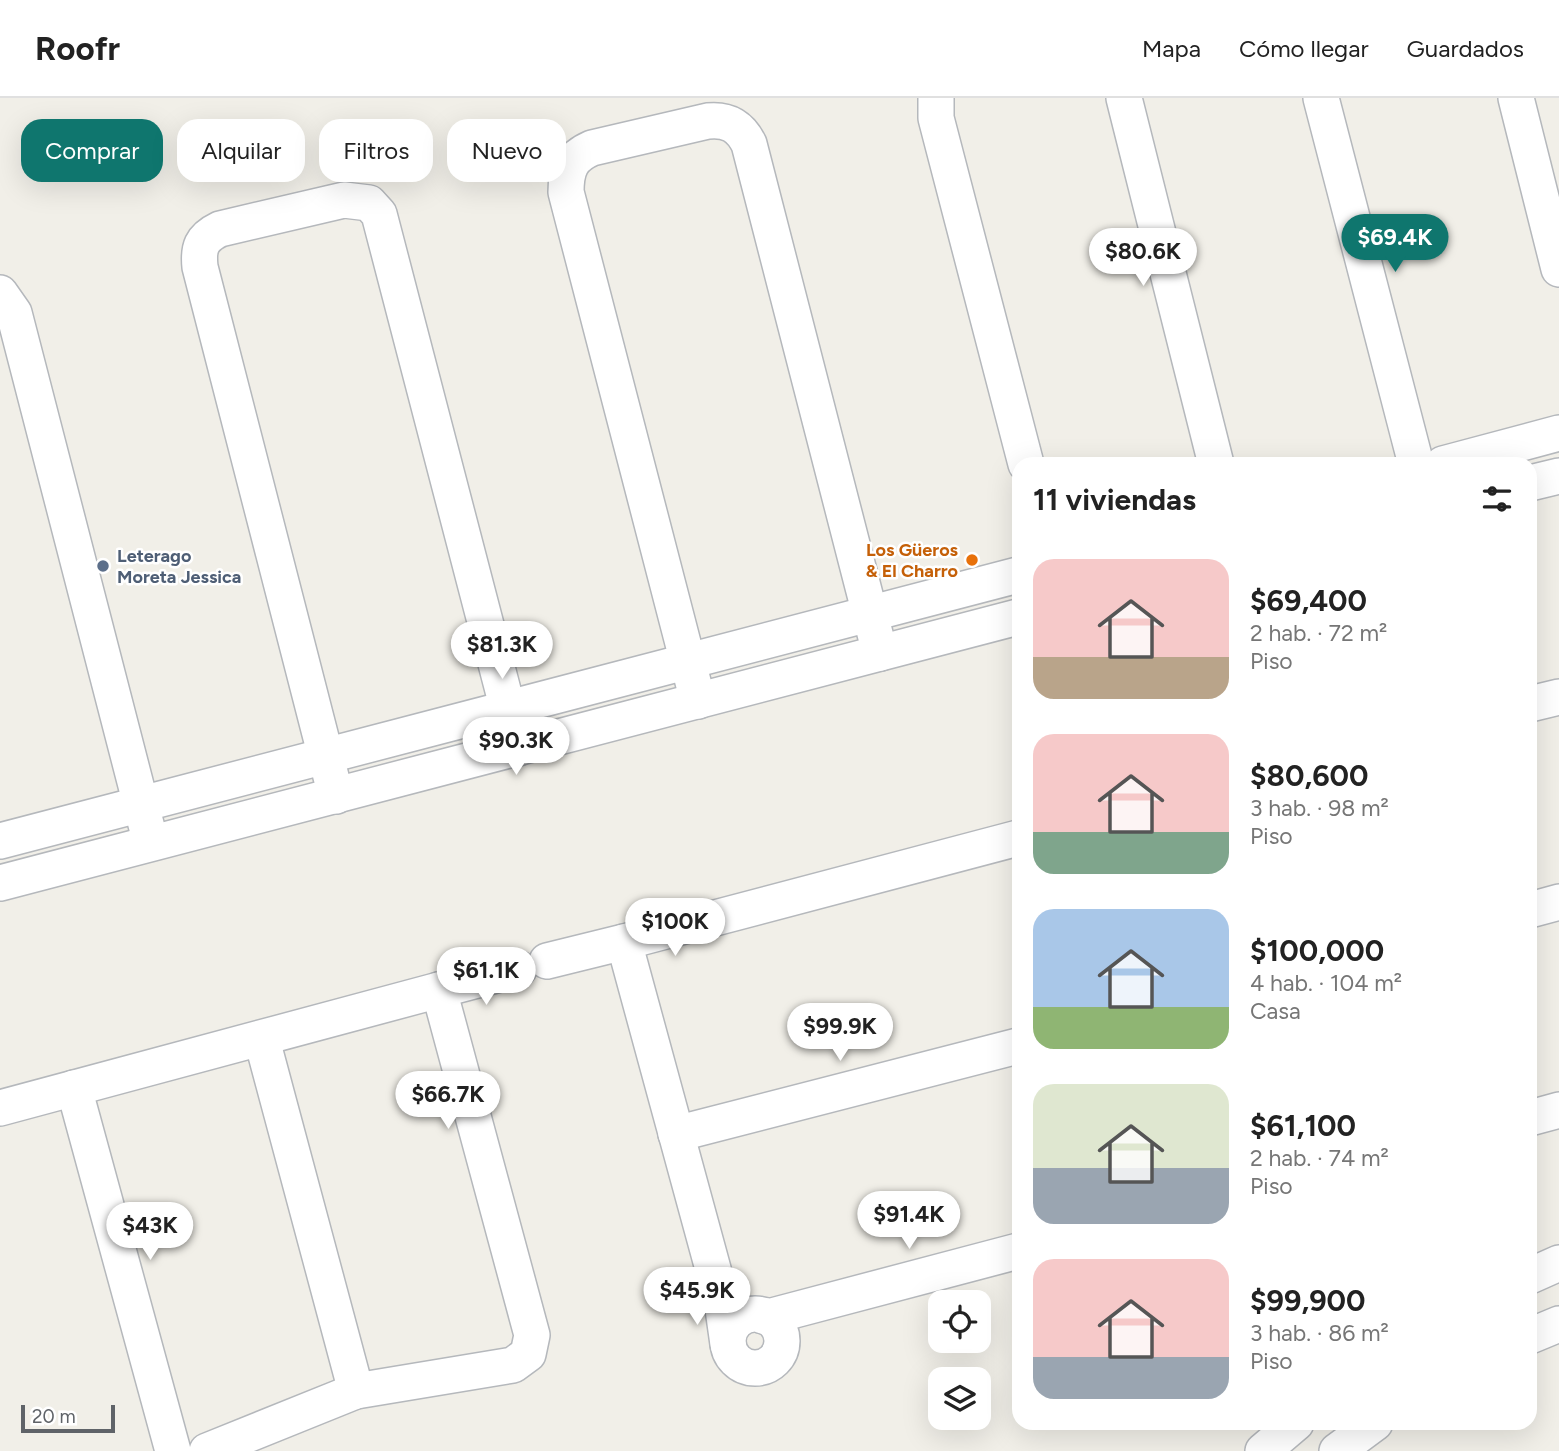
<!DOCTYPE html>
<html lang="es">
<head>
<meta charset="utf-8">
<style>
  body { margin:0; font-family:Figtree,sans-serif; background:#f6f6f6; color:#222; height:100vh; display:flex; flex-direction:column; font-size:26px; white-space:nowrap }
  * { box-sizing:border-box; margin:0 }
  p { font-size:23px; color:#767676 }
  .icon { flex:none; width:38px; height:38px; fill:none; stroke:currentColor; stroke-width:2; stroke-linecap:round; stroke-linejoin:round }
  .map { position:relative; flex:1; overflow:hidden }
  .side { position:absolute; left:1012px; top:359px; width:525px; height:973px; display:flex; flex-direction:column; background:#fff; border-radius:21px; box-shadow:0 7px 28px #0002 }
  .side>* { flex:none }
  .guide { position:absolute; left:21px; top:21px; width:665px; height:63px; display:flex; gap:14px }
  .buttons { position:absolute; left:928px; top:1192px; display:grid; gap:14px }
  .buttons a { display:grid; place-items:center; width:63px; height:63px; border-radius:14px; background:#fff; box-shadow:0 7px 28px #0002; font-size:35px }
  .scale { position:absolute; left:21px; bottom:18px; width:94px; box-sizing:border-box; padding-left:7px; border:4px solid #5f6368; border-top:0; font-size:19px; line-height:24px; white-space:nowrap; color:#5f6368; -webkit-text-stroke:5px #fff; paint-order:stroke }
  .price { position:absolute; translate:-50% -60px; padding:0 16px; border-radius:24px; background:#fff; color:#222; font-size:23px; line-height:46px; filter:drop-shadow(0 2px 4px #0008) }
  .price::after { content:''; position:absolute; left:50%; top:42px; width:21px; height:16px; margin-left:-10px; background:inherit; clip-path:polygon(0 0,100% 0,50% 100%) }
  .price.active { background:#0f766e; color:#fff }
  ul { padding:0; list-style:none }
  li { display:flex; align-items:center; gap:21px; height:175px; padding:0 21px }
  li span { display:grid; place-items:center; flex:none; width:196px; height:140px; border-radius:21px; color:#555 }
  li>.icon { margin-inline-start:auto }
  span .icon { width:84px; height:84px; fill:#fffc; stroke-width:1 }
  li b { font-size:30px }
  h2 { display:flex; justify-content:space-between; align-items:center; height:84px; padding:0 21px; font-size:30px }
  .chip { padding:0 24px; border-radius:21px; background:#fff; box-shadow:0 7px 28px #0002; font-size:24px; line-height:63px }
  .chip.active { background:#0f766e; color:#fff }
  header { display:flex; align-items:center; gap:42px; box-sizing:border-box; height:98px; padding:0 35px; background:#fff; border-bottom:2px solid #e0e0e0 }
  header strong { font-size:33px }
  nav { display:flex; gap:38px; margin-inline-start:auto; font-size:24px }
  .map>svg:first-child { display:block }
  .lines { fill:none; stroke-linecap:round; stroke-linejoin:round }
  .street-casing { stroke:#b5b8bc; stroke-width:38 }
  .street { stroke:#fff; stroke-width:35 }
  .food-dot { fill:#e8710a; stroke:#fff; stroke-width:2.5 }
  .service-dot { fill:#5c6f8a; stroke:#fff; stroke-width:2.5 }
  .labels { text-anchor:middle; stroke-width:5; stroke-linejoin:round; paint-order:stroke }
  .food-label { font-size:18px; font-weight:bold; fill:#c56008; stroke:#fff; text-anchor:end }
  .service-label { font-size:18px; font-weight:bold; fill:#4e5e75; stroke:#fff; text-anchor:start }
</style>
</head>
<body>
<header>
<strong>Roofr</strong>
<nav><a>Mapa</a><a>Cómo llegar</a><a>Guardados</a></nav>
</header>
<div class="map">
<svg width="1559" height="1353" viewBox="0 0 1559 1353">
  <rect width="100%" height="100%" fill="#f1efe8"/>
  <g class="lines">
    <defs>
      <g id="street">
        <polyline points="936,0 936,20 1026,366"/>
        <polyline points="1124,0 1216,366"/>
        <polyline points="1321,0 1416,366"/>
        <polyline points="1516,0 1559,171"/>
        <polyline points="0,195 14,215 147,730"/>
        <polyline points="1443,366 1559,335"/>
        <polyline points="1530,385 1559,378"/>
        <path d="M698,603L566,94C566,71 571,59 592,50L708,23C728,21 740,28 749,46L880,555"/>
        <polyline points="1530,606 1559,599"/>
        <path d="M336,698L200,169C198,150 201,140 220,131L344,102L369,105L379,116L518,650"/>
        <polyline points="0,743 1018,477"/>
        <polyline points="0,785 1018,519"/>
        <polyline points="1530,812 1559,804"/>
        <polyline points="547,863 624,844"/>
        <polyline points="439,892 519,871"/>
        <polyline points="262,942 356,1293"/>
        <polyline points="74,990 173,1353"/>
        <polyline points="0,1010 439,892 532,1237 528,1256 513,1267 356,1293 207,1353"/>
        <polyline points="1530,1020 1559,1012"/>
        <polyline points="676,1036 1018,948"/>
        <polyline points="1530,1178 1559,1165"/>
        <circle cx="755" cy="1243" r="27"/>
        <polyline points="763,1218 772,1218 1018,1153"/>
        <polyline points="1530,1238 1559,1226"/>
        <polyline points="728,1246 722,1204 624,844 1018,740"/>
        <polyline points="1263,1353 1296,1325"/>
        <polyline points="1337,1353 1375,1325"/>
      </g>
    </defs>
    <use href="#street" class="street-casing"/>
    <use href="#street" class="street"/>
  </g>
  <circle class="food-dot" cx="972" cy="462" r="7"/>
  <circle class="service-dot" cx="103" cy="468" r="7"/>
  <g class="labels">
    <g class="food-label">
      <text x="958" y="458">Los Güeros<tspan x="958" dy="21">&amp; El Charro</tspan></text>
    </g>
    <g class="service-label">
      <text x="117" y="464">Leterago<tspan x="117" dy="21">Moreta Jessica</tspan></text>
    </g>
  </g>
</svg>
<div class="buttons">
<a><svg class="icon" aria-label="locate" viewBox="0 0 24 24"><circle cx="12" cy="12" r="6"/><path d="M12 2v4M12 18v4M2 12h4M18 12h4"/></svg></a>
<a><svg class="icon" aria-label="layers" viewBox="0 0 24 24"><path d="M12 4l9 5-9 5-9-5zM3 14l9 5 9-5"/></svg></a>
</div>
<div class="scale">20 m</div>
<b class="price active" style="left:1395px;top:176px">$69.4K</b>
<b class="price" style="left:1143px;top:190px">$80.6K</b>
<b class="price" style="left:502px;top:583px">$81.3K</b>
<b class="price" style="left:516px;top:679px">$90.3K</b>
<b class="price" style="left:675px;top:860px">$100K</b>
<b class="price" style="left:486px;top:909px">$61.1K</b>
<b class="price" style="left:840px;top:965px">$99.9K</b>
<b class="price" style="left:448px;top:1033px">$66.7K</b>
<b class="price" style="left:909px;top:1153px">$91.4K</b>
<b class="price" style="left:150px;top:1164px">$43K</b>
<b class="price" style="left:697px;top:1229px">$45.9K</b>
<div class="guide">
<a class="chip active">Comprar</a>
<a class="chip">Alquilar</a>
<a class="chip">Filtros</a>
<a class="chip">Nuevo</a>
</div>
<section class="side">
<h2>11 viviendas<svg class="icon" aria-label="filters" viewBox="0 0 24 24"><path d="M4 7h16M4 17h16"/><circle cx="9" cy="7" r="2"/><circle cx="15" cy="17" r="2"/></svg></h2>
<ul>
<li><span style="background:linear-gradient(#f6c9c9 70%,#b9a48a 0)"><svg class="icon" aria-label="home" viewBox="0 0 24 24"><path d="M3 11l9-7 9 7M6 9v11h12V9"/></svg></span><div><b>$69,400</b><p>2 hab. · 72 m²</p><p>Piso</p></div></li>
<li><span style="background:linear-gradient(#f6c9c9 70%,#7fa58c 0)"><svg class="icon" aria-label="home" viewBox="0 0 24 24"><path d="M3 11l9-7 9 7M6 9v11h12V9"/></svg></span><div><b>$80,600</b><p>3 hab. · 98 m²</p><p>Piso</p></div></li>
<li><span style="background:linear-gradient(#a9c7e8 70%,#8fb573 0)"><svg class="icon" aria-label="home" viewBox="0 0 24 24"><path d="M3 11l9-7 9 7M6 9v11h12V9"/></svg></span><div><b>$100,000</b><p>4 hab. · 104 m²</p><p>Casa</p></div></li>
<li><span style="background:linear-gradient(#dfe7d0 60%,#9aa5b1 0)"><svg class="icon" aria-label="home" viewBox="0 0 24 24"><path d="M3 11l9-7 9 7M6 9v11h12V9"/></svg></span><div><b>$61,100</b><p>2 hab. · 74 m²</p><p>Piso</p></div></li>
<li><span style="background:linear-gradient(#f6c9c9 70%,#9aa5b1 0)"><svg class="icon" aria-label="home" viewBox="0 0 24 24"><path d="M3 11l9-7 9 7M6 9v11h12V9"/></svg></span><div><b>$99,900</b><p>3 hab. · 86 m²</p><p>Piso</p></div></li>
</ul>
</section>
</div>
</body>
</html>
